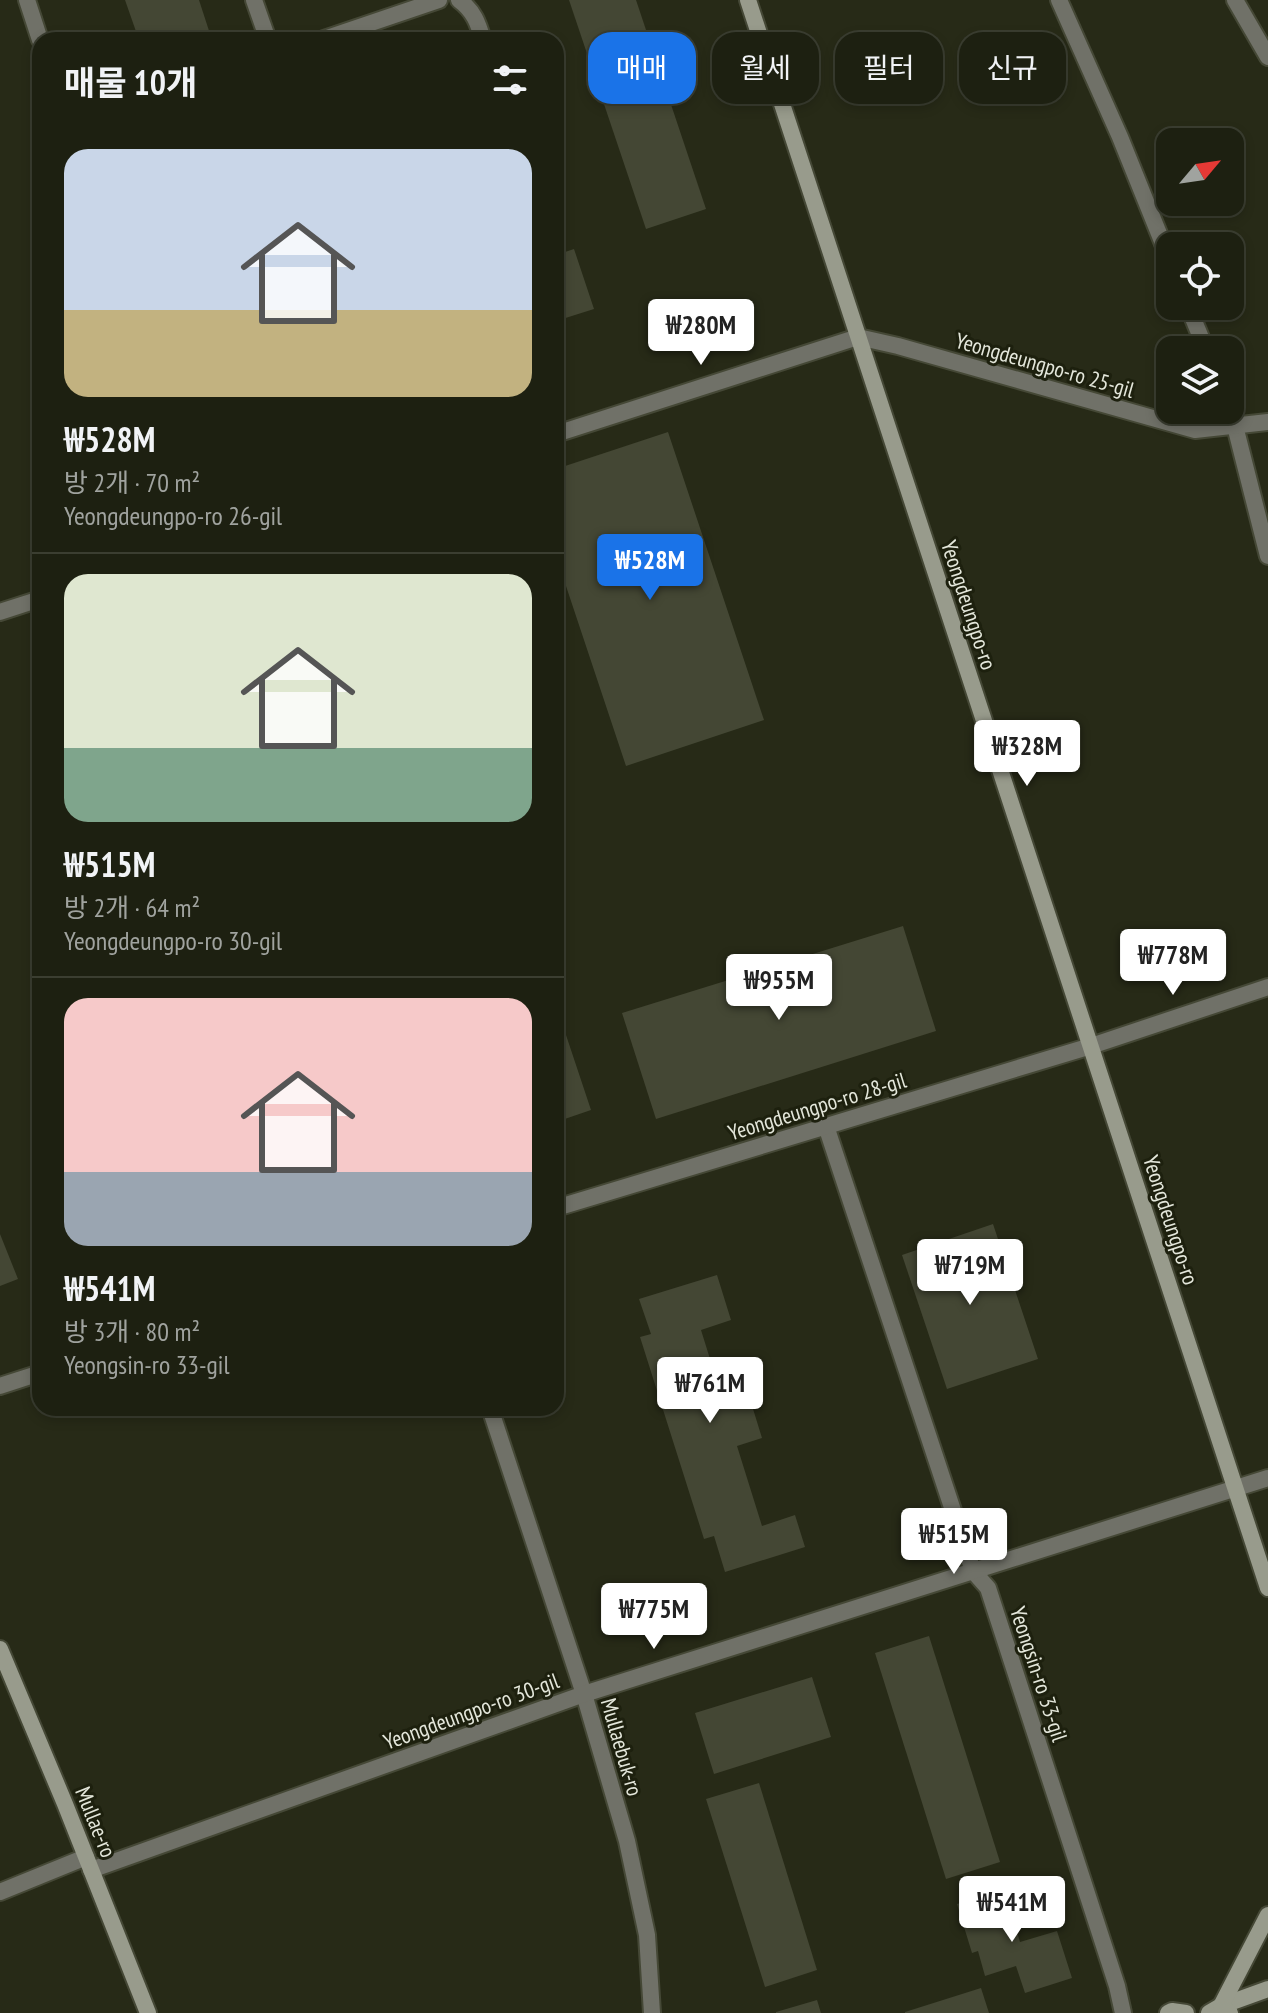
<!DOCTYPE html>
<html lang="ko">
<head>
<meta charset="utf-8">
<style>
  body { margin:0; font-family:"PT Sans Narrow","Noto Sans KR",sans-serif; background:#2a2d1f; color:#f1f3f6; height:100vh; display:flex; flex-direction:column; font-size:30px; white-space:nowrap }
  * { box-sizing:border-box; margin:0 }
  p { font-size:26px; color:#a0a39f }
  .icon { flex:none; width:44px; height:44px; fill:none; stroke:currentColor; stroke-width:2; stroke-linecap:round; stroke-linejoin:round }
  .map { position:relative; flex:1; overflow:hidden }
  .sheet { position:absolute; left:32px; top:32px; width:532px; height:1384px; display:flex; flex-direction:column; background:#1d2011; border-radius:24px; box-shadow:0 4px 12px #0003,0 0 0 2px #3b3e31 }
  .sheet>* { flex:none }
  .banner { position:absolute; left:588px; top:32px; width:560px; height:72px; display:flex; gap:16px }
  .needle { width:52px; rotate:61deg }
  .buttons { position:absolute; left:1156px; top:128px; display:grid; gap:16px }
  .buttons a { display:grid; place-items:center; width:88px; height:88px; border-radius:16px; background:#1d2011; box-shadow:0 4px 12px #0003,0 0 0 2px #3b3e31; font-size:40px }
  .price { position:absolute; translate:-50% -68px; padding:0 18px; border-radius:8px; background:#fff; color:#222; font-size:26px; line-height:52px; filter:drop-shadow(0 2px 4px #0008) }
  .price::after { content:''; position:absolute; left:50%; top:48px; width:24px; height:18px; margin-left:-12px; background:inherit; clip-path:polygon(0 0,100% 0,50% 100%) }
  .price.active { background:#1a73e8; color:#fff }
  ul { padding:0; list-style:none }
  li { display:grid; align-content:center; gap:16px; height:424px; padding:0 32px }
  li+li { border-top:2px solid #3b3e31 }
  li span { display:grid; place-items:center; height:248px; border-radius:24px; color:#555 }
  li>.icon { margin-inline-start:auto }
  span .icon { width:144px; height:144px; fill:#fffc; stroke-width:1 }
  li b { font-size:34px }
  h2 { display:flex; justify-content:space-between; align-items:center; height:96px; padding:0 32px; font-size:34px }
  .chip { padding:0 28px; border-radius:24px; background:#1d2011; box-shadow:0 4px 12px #0003,0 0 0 2px #3b3e31; font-size:28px; line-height:72px }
  .chip.active { background:#1a73e8; color:#fff }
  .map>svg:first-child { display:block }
  .building { fill:#444734 }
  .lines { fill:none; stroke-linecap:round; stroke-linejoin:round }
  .lane-casing { stroke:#454836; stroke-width:20 }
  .street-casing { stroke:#454836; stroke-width:20 }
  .secondary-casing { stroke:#454836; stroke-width:20 }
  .lane { stroke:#707168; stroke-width:16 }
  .street { stroke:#707168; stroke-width:16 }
  .secondary { stroke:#989b8c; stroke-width:16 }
  .labels { text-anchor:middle; stroke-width:6; stroke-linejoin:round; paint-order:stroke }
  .street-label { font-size:22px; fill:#e4e7db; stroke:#1d200e }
</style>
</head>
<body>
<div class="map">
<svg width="1268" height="2013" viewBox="0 0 1268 2013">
  <rect width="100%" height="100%" fill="#272a17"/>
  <g class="building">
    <polygon points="125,0 199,0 212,40 139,40"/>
    <polygon points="569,0 636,0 706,209 646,229"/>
    <polygon points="574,249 594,309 556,321 556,255"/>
    <polygon points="668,432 764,720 626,766 556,556 556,469"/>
    <polygon points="903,926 936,1031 656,1119 622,1013"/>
    <polygon points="556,1005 591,1110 556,1122"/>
    <polygon points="993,1224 1038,1359 947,1389 902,1255"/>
    <polygon points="0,1234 18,1279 0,1286"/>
    <polygon points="717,1275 731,1320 701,1330 720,1391 745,1383 762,1438 737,1446 762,1526 795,1515 805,1547 725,1572 714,1536 704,1539 640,1337 651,1334 639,1299"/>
    <polygon points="929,1636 1000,1862 946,1879 875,1653"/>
    <polygon points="812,1677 831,1737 714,1774 695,1713"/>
    <polygon points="759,1783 817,1970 765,1987 706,1799"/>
    <polygon points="1004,1890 1020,1942 1057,1931 1072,1978 1025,1993 1016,1966 985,1976 978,1951 972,1953 957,1904"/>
    <polygon points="981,1988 989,2013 905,2013 905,2012"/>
    <polygon points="817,2000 821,2013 776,2013 776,2012"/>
  </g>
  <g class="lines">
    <defs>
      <g id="lane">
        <polyline points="254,0 268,40"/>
        <path d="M459,0C474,11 478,23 483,40"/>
        <polyline points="321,40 439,0"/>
      </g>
      <g id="street">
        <polyline points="27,0 40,40"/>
        <polyline points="1059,0 1120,137 1170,261"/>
        <polyline points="1235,0 1268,57"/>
        <polyline points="1188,306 1206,350"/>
        <polyline points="1229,410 1235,426 1268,556"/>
        <polyline points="556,434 858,337 898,346 1195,430 1268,422"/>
        <polyline points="0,612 40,599"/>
        <polyline points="826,1126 973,1571 988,1588 1117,1986 1123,2013"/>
        <polyline points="556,1208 1091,1046 1268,987"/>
        <polyline points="0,1386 40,1373"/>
        <polyline points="490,1408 584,1694 627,1841 647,1935 652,2013"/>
        <polyline points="91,1870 584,1694 1268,1478"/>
        <polyline points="0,1892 86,1857"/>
      </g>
      <g id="secondary">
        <polyline points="748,0 1268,1588"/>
        <polyline points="0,1649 65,1804 148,2013"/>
        <polyline points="1168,2013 1172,2011 1186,2013"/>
        <polyline points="1209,2013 1221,2006 1268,1989"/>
        <polyline points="1230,2013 1221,2006 1268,1915"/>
      </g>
    </defs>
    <use href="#lane" class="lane-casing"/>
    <use href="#street" class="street-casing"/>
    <use href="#secondary" class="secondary-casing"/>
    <use href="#lane" class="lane"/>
    <use href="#street" class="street"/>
    <use href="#secondary" class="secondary"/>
  </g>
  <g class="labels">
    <g class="street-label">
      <text transform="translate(1045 365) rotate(16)" y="8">Yeongdeungpo-ro 25-gil</text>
      <text transform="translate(969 605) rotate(72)" y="8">Yeongdeungpo-ro</text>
      <text transform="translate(817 1106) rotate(-17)" y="8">Yeongdeungpo-ro 28-gil</text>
      <text transform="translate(1171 1220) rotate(72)" y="8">Yeongdeungpo-ro</text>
      <text transform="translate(1039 1674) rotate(72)" y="8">Yeongsin-ro 33-gil</text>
      <text transform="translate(471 1711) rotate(-20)" y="8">Yeongdeungpo-ro 30-gil</text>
      <text transform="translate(622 1747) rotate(74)" y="8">Mullaebuk-ro</text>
      <text transform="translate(96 1822) rotate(68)" y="8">Mullae-ro</text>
    </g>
  </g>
</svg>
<div class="buttons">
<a><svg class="needle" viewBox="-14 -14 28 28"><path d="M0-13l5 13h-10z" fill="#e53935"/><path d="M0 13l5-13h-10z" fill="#a0a39f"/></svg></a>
<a><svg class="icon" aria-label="locate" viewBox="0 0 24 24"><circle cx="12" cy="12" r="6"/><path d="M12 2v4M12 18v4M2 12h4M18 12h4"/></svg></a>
<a><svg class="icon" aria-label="layers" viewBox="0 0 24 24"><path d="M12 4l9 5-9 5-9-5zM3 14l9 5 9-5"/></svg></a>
</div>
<b class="price" style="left:701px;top:367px">₩280M</b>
<b class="price active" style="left:650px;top:602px">₩528M</b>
<b class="price" style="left:1027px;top:788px">₩328M</b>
<b class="price" style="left:1173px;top:997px">₩778M</b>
<b class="price" style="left:779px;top:1022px">₩955M</b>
<b class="price" style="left:970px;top:1307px">₩719M</b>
<b class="price" style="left:710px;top:1425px">₩761M</b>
<b class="price" style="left:954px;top:1576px">₩515M</b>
<b class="price" style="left:654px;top:1651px">₩775M</b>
<b class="price" style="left:1012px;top:1944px">₩541M</b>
<div class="banner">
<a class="chip active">매매</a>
<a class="chip">월세</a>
<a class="chip">필터</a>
<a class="chip">신규</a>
</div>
<section class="sheet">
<h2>매물 10개<svg class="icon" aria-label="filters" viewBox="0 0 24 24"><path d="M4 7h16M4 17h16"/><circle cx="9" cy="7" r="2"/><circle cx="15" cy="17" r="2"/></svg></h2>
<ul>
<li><span style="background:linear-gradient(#c9d6e8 65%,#c2b280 0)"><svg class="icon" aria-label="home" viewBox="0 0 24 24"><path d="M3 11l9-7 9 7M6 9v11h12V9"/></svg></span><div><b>₩528M</b><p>방 2개 · 70 m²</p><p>Yeongdeungpo-ro 26-gil</p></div></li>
<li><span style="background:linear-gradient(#dfe7d0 70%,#7fa58c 0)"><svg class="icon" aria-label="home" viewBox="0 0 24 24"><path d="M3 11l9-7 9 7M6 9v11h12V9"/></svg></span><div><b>₩515M</b><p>방 2개 · 64 m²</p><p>Yeongdeungpo-ro 30-gil</p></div></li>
<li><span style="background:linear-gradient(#f6c9c9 70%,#9aa5b1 0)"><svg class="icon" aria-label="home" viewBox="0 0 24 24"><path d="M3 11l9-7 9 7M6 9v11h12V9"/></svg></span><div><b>₩541M</b><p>방 3개 · 80 m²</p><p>Yeongsin-ro 33-gil</p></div></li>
</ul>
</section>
</div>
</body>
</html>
